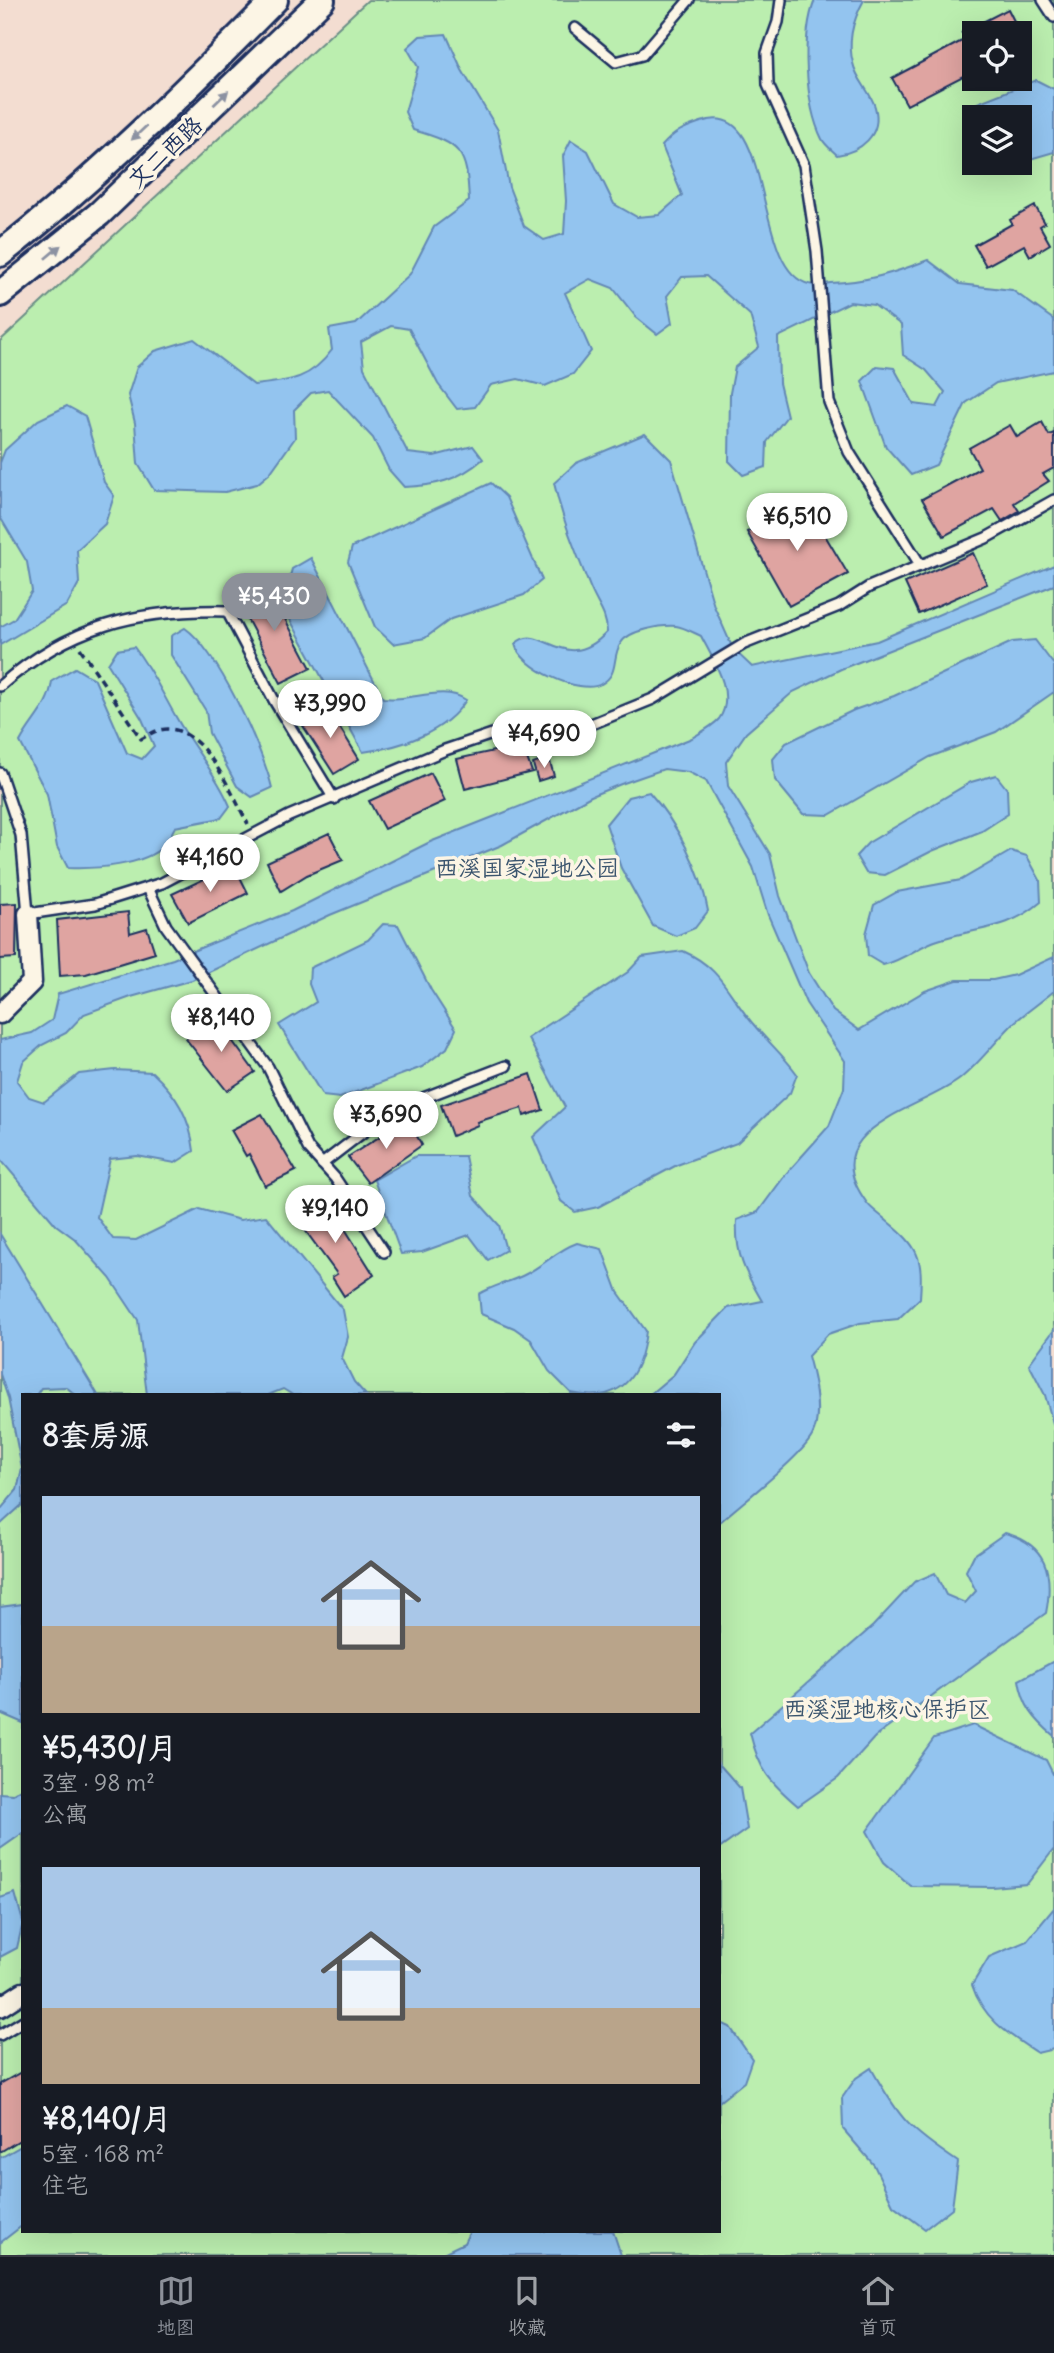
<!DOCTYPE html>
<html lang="zh">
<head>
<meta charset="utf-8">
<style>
  body { margin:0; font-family:Delius,"LXGW WenKai TC",sans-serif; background:#20242c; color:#f1f3f6; height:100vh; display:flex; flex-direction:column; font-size:26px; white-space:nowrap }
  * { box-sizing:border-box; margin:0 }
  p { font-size:23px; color:#9ea1a6 }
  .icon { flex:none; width:38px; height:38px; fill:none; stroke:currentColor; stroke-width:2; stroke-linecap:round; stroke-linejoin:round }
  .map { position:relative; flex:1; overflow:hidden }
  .details { position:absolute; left:21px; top:1393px; width:700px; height:840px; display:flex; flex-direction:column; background:#171b24; border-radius:0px; box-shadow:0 7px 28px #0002 }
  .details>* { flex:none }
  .tools { position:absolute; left:962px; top:21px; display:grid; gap:14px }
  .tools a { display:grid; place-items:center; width:70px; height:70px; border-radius:0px; background:#171b24; box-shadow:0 7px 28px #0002; font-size:35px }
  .price { position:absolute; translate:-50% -60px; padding:0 16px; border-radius:24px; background:#fff; color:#222; font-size:23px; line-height:46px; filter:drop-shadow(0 2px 4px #0008) }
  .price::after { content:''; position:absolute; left:50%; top:42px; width:21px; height:16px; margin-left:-10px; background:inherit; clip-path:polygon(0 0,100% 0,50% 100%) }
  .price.selected { background:#8c9099; color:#fff }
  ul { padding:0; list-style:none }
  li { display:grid; align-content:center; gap:14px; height:371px; padding:0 21px }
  li span { display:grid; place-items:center; height:217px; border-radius:0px; color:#555 }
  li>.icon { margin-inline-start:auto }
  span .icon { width:126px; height:126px; fill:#fffc; stroke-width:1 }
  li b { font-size:30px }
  h2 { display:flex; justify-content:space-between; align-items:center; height:84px; padding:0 21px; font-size:30px }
  .tabs { display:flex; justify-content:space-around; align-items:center; height:98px; border-top:2px solid #363941; background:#171b24; font-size:19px; color:#9ea1a6 }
  .tabs a { display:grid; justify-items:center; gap:4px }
  .tabs .selected { color:#8c9099 }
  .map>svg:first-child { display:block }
  .green { fill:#bbeeaf; stroke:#6b8e86; stroke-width:2; fill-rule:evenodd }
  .water { fill:#93c4ef; stroke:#6388b5; stroke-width:2 }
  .building { fill:#dfa4a1; stroke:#1b2f5e; stroke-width:2 }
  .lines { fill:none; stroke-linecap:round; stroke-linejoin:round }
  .service-casing { stroke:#1b2f5e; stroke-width:14 }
  .minor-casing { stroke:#1b2f5e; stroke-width:23 }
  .secondary-casing { stroke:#1b2f5e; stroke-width:30 }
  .path { stroke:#1b2f5e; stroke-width:3.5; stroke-dasharray:7 5; stroke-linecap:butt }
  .service { stroke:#fcf5e5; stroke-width:9 }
  .minor { stroke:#fcf5e5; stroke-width:18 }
  .secondary { stroke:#fcf5e5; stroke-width:24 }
  .oneway { fill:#8c92a2 }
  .labels { text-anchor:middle; stroke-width:7; stroke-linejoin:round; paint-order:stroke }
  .street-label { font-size:23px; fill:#1b2f5e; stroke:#fcf5e5 }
  .park-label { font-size:23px; fill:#3b556e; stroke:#fcf5e5 }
</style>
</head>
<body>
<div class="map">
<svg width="1054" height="2255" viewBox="0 0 1054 2255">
  <rect width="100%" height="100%" fill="#f3ddd1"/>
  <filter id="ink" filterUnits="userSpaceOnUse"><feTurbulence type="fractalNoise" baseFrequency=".0143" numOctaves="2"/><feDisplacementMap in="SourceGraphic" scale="14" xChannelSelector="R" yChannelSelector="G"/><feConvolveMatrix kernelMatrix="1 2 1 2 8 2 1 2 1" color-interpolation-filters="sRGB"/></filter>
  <g filter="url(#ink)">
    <path class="green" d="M368,0H1054V2255H0V341ZM975,33H1020V79H975ZM975,117H1020V163H975ZM23,1395H719V2231H23Z"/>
    <g class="water">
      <path d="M815,0H864C854,18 847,41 853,63C856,79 871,92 875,107C883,135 860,152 837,155C832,150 825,145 822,139C805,105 801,34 815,0Z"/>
      <path d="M446,34L462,70L498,130L509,187L524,226L544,240L564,234L566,201L563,156L571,140L588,151L614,204L637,217L659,215L682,195L662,146C674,132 683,128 701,122C777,95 750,270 809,284C815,286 824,284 830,283C866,282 894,273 928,260L960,284L1012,290L1054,320V371L996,383L966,403L936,465L911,475L886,447L862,381L877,366L894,368L914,404L937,407L945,392L926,370L903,355L901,325L874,305L850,302L778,337L779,383L787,416L767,442L766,467L743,475L729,461L730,393L735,367L759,347L750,315L706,276L682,277L667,296L672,323L657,334L636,317L613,288L590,279L565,293L591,351L573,374L545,386L518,379L491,385L475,407L457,409L438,384L409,329L391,326L361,342L364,368L408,453L434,456L473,446L483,459C459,480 435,486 404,487L389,470L373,438L328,390L311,393L294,410L295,438L270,473L257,484L225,492L154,490L138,464L135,423L128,395L137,367L155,351L194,339L254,385C290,381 310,380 332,350L329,329L356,324L410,274L434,227L469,201C467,151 462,144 413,130L405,112L418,67L407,48L420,36Z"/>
      <polygon points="1036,80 1054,89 1054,152 1020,162 1020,117 975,117 975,147 966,117 977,103"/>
      <polygon points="67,406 85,416 104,482 114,496 105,524 77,550 79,583 67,605 0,645 0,627 14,619 32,591 27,562 0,517 0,463 5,450 38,420"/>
      <path d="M645,434L671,460L714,606L733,649L752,667L877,641L1054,565V585L1049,587L841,669L793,692L746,733L726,762L728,786L770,854L780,896L809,973L833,1011L859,1030L925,991L957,980H993L1015,975L1054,957V991C1042,1001 1028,1011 1016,1021C997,1039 981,1062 960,1079C920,1110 811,1129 867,1203C872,1210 881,1215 887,1221C919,1247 923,1257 920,1298L898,1319L860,1323L828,1334L808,1356C814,1378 823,1415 812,1436C800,1458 740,1504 719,1523V1395H649L674,1374L695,1342L728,1308L762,1301C745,1272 735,1254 737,1220L758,1212L786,1174L829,1126L844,1088L845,1061L806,1003L768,915L753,867L706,781L688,772L664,769L621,784L591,796L502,845L330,915L192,980L131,997L84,1014L66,1033L42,1045L23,1062L17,1081L29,1097L44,1102L79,1074L115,1070L152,1072C176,1094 190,1117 194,1151L175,1163L137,1156L110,1159L97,1217L113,1239L136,1240L199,1209L240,1220L266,1216L343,1310L348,1337L342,1358L354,1382L366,1395H293L283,1389L268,1395H147L138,1320L110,1278L75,1239L56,1225L0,1159V1040L32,1033L52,1020L58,994L173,959L292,911L430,842L692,738C700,733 713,726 719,719C737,694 712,658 701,636C694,633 684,627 676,626C661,625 629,630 621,643C611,657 620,674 601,684C580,696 520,667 515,644C541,619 564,678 607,632C607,614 596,603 590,587C576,552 562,519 554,483L576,463Z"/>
      <polygon points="491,483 506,497 542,580 524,595 451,619 425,638 393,644 375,627 348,562 352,547"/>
      <path d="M311,558L383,698C410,702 443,684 466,700C445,733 401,747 363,752L282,605L292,569Z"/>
      <path d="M185,628C217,650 263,749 272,788L252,797L237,786L209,733L206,711L171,655V636Z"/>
      <polygon points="1035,640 1054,665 1054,692 996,732 930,757 829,815 803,814 775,780 773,759 786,743 854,710 894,696 1012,642"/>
      <path d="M134,647C153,672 161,691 176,717C193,748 216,773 230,806L221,818L175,827C171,833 169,842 164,846C143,866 95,869 68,868L57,847L47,794L20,742C32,719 49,707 52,681L75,668L95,680L127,753L142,759L154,746L142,719L108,664L117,650Z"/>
      <polygon points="996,775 1007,789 1008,814 982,831 932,851 885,875 866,873 856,856 868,843 971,782"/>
      <path d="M649,792C677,823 701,870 708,911L695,928L676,936L653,926L621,868L606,824L628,797Z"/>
      <path d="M1011,851L1027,856L1040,880L1041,902C1007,931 978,927 938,940C918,946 906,959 883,965L868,956L866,934L874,905L897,892L961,880Z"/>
      <polygon points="383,924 398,925 431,990 456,1029 447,1048 422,1067 340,1098 323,1096 279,1025 316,1002 309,984 310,968 368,940"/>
      <path d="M683,951C722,968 728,995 754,1025C768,1042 784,1056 797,1074L790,1093L737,1143L677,1165L598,1207L575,1212L561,1201L533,1137L565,1107L528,1038L628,972L642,957Z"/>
      <polygon points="416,1156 465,1156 473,1196 499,1225 506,1250 488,1260 469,1235 422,1252 401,1254 374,1180"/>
      <polygon points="0,1234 98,1395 76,1395 66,1387 41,1388 36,1395 23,1395 23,1504 0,1525 0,1510 17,1490 22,1469 8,1398 0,1374"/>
      <path d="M577,1243L602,1249L618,1292L646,1331C641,1377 621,1404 571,1393L549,1371L531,1340L514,1328L481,1314L479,1294C494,1285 511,1282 526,1274C544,1265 557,1250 577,1243Z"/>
      <polygon points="1054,1330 1054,1427 1045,1395 1029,1364"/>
      <path d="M1005,1533C1046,1544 1054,1572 1046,1613L875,1737L838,1778L798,1806C770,1782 759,1770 750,1733L873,1626L914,1582L935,1573L946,1595L965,1603L976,1591L966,1571L974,1555Z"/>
      <polygon points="23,1604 23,1723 0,1713 0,1607"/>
      <path d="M1054,1661V1736C1034,1719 1023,1706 1019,1680Z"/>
      <polygon points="973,1725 1046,1760 1054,1776 1054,1849 1027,1884 992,1887 911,1886 884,1862 867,1831 934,1738"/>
      <polygon points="719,1764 740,1788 747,1829 719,1849"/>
      <polygon points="23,1788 23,1833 0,1849 0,1793 13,1794"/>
      <polygon points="15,1893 23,1922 17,1948 0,1957 0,1898"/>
      <path d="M1054,1908V2049L1037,2053C1008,2034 983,2019 972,1985L989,1957L1027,1941Z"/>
      <polygon points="719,2022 730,2027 752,2059 744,2082 719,2102"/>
      <path d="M871,2068C900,2120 909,2129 958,2162L952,2208L925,2229L893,2205L874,2165L843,2129L842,2098L856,2078Z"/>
      <polygon points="23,2145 23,2225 0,2243 0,2158"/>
      <polygon points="470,2231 613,2231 621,2255 439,2255 464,2243"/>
    </g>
    <g class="building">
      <polygon points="1008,9 1020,33 961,33"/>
      <polygon points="975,34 975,70 907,105 892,78"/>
      <polygon points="1035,206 1045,223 1040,226 1050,244 1030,256 1024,245 986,266 974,245 1012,224 1010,220"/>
      <polygon points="1042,422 1049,435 1054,433 1054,468 1043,474 1049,481 1014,503 1019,511 1002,521 994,509 944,536 922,499 980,468 969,448 1010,425 1017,437"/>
      <polygon points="804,500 848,574 789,606 747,532"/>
      <polygon points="973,553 987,584 919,614 905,583"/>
      <polygon points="266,583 311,668 281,683 237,600"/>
      <polygon points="326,705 359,759 334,774 300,721"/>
      <polygon points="521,745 518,753 527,758 532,772 465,789 457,759"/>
      <polygon points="549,758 554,776 538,781 533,764"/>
      <polygon points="431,773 445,801 384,829 369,801"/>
      <polygon points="329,833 343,860 307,875 281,891 267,862"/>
      <polygon points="234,865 248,893 188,923 172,894"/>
      <polygon points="17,903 16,958 0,959 0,904"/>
      <polygon points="128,912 130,933 147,928 155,953 86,974 60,976 57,920"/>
      <polygon points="215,1017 255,1072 227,1091 186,1039"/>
      <polygon points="531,1074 543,1110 524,1116 522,1108 477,1122 478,1125 452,1136 441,1105"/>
      <polygon points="262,1114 296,1171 265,1186 249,1154 246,1156 231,1130"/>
      <polygon points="407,1119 422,1145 368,1183 348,1157"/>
      <polygon points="323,1194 374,1275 344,1296 332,1277 337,1274 294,1215"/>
      <polygon points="23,2071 23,2138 0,2152 0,2084"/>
    </g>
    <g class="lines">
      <defs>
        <g id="service">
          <polyline points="781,0 778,22 767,53 768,85 804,165 817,251 829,402 849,452 921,566"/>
          <polyline points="1043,0 1054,17"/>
          <polyline points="575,28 616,62 642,55 689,0"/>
          <path d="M0,686C69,626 137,609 227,611L275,702L334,799"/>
          <polyline points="525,751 653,699 744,644 839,606 869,587 986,538 1054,500"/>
          <polyline points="0,773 21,835 28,914 95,904 162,883 289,816 445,750 528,722"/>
          <polyline points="148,888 166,926 268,1067 308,1148 335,1178 384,1252"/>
          <polyline points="322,1164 392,1110 506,1066"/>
          <polyline points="0,2035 23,2021"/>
        </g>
        <g id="minor">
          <polyline points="0,1014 32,982 28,914"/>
          <polyline points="0,2007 23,1992"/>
        </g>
        <g id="secondary">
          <path d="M0,254C98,177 187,89 275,0"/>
          <polyline points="0,294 99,214 322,0"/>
        </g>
      </defs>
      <use href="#service" class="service-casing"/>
      <use href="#minor" class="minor-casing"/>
      <use href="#secondary" class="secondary-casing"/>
      <path class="path" d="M80,648L141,739C147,736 154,731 160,730C202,720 232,795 248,824"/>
      <use href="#service" class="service"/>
      <use href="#minor" class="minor"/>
      <use href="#secondary" class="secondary"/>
    </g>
    <defs><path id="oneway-solid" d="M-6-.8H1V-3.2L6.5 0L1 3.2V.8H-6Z" transform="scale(1.75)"/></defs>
    <g class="oneway">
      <use href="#oneway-solid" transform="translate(221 98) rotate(-44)"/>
      <use href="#oneway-solid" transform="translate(139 133) rotate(137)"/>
      <use href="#oneway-solid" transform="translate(53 252) rotate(-40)"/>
    </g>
  </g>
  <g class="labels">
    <g class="street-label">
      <text transform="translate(165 152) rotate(-43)" y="8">文二西路</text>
    </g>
    <g class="park-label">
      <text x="527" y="876">西溪国家湿地公园</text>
      <text x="887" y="1717">西溪湿地核心保护区</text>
    </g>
  </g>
</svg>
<div class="tools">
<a><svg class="icon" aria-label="locate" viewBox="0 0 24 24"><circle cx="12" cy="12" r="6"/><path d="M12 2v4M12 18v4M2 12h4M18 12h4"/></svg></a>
<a><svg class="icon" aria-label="layers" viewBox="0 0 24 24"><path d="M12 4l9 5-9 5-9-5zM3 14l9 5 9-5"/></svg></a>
</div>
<b class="price" style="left:797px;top:553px">¥6,510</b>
<b class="price selected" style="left:274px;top:633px">¥5,430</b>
<b class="price" style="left:330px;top:740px">¥3,990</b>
<b class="price" style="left:544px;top:770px">¥4,690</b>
<b class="price" style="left:210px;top:894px">¥4,160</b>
<b class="price" style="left:221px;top:1054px">¥8,140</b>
<b class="price" style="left:386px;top:1151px">¥3,690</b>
<b class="price" style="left:335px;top:1245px">¥9,140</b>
<section class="details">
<h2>8套房源<svg class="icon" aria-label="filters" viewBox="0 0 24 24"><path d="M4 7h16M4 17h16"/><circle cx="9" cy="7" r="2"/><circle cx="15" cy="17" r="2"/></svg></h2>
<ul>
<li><span style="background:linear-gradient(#a9c7e8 60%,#b9a48a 0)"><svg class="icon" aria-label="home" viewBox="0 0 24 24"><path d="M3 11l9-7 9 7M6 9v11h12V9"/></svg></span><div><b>¥5,430/月</b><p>3室 · 98 m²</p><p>公寓</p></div></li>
<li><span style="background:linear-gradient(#a9c7e8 65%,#b9a48a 0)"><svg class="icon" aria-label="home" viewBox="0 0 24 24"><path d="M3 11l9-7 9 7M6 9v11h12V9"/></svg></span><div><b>¥8,140/月</b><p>5室 · 168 m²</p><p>住宅</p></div></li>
</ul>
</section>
</div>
<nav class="tabs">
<a class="selected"><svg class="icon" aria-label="map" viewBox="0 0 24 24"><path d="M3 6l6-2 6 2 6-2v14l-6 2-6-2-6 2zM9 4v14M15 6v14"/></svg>地图</a>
<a><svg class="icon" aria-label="saved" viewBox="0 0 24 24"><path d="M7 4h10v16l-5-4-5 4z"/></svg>收藏</a>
<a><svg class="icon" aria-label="home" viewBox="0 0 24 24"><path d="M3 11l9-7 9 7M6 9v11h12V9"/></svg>首页</a>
</nav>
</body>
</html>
